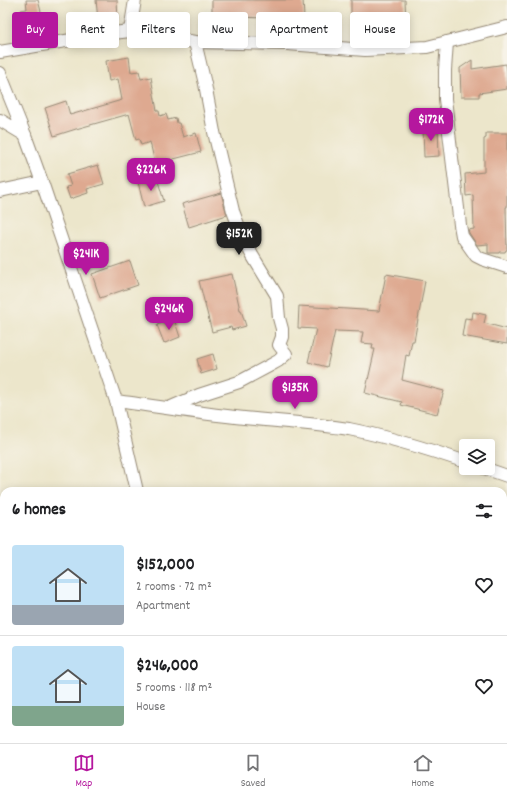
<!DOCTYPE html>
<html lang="en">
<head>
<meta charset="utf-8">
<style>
  body { margin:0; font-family:Dekko,sans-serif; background:#f2f2f2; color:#202124; height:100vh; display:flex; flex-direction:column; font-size:15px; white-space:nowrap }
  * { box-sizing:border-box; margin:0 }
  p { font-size:13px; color:#757577 }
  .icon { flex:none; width:22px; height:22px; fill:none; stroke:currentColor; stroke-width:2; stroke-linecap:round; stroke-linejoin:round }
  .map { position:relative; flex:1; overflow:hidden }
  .sheet { position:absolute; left:0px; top:487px; width:507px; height:256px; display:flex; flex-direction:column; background:#fff; border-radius:12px 12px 0 0; box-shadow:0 2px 10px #0003 }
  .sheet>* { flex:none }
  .banner { position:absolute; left:12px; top:12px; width:483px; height:36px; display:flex; gap:8px }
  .fabs { position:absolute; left:459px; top:439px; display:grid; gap:8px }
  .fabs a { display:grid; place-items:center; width:36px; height:36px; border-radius:4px; background:#fff; box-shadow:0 2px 10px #0003; font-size:20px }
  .price { position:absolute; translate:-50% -34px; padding:0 9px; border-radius:8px; background:#b5179e; color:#fff; font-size:13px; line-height:26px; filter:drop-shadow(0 1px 2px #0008) }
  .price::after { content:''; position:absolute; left:50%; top:24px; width:12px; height:9px; margin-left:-6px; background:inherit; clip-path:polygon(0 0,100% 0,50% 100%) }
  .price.active { background:#222; color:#fff }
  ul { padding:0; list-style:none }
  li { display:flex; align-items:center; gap:12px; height:100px; padding:0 12px }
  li+li { border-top:1px solid #e0e0e0 }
  li span { display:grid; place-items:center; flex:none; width:112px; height:80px; border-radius:4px; color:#555 }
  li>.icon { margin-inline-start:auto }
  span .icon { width:48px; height:48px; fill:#fffc; stroke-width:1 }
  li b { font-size:17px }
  h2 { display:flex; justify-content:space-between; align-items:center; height:48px; padding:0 12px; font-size:17px }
  .tag { padding:0 14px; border-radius:4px; background:#fff; box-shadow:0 2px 10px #0003; font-size:14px; line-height:36px }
  .tag.active { background:#b5179e; color:#fff }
  .dock { display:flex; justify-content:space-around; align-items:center; height:56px; border-top:1px solid #e0e0e0; background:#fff; font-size:11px; color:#757577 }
  .dock a { display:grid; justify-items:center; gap:2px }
  .dock .active { color:#b5179e }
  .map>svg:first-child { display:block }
  .building { fill:#dea990 }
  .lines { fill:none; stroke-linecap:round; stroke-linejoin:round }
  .street-casing { stroke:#948874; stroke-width:14 }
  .street { stroke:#fff; stroke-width:12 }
</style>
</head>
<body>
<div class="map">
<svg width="507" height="743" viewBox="0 0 507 743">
  <rect width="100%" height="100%" fill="#f7f3e8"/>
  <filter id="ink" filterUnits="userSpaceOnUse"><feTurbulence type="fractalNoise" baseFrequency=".025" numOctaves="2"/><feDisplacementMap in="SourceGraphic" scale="8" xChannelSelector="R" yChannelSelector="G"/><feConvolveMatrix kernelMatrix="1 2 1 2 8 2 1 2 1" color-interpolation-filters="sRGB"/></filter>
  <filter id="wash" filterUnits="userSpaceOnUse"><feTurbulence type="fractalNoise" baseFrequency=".012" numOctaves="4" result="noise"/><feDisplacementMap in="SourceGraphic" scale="16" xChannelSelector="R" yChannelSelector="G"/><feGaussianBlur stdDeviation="0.9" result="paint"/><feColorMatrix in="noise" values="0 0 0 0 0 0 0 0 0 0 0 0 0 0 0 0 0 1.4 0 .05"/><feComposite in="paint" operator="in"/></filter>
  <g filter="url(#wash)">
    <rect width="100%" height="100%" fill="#ece6cb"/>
    <g id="blocks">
      <g class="building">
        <polygon points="26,0 38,0 46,31 24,36 21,24 24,23 21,10 27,9"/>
        <polygon points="96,0 117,0 118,20 98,20"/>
        <polygon points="212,0 303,0 304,17 299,17 299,21 285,21 285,17 262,17 262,18 221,16 221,13 212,13"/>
        <polygon points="351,0 405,0 406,23 391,24 391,15 351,15"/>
        <polygon points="129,57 131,72 139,71 141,79 151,77 157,111 159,111 160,116 166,114 168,120 176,118 177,123 179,123 183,137 196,133 201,152 166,161 168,169 157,172 150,142 141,145 139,139 136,140 129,114 76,129 54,136 45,108 66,101 70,115 122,100 118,79 109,81 106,61"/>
        <polygon points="472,60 472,69 506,64 507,71 507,89 479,93 479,97 461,97 460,68"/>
        <polygon points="438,126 439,156 424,157 423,127"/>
        <polygon points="486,133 507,133 507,207 506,207 507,250 506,250 505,252 499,252 499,253 488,253 488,244 477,245 469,233 468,230 474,229 473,195 466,196 465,174 484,172 484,139 486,138"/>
        <polygon points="98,165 104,184 87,189 88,193 70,199 66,187 71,186 67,174"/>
        <polygon points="157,178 164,201 144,207 138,182"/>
        <polygon points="221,193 227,215 189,227 182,204"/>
        <polygon points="130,261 138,285 100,298 92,274"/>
        <polygon points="232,274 240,310 241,310 246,326 232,330 231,327 212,332 199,281"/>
        <polygon points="386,274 425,281 414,341 412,341 409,356 406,355 402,380 444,391 437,414 401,405 402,402 365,393 375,349 372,349 373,344 361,343 363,332 335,331 327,367 308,362 316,329 298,328 299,306 379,311"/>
        <polygon points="473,312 486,315 484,323 507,329 507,344 462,336 465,318 472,319"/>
        <polygon points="174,319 180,337 165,343 165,342 164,343 157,325"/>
        <polygon points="213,354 217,369 201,374 197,359"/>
      </g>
    </g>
  </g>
  <g filter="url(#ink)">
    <use href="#blocks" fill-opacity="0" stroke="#948874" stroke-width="1"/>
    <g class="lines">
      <defs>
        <g id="street">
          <polyline points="130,31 135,0"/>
          <polyline points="447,42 445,70 445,99 460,225 462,236 476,256 482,259 507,267"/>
          <polyline points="0,52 113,33 130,31 195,42 288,44 365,50 427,47 507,27"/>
          <polyline points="0,73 25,135 42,182 116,401 137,491"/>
          <polyline points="0,120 25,135"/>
          <polyline points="0,191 42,182"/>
          <path d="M116,401C162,407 208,415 255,419C286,422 318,424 349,429C388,437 428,449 466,462"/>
          <polyline points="169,408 199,395 239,382 269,366 278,361 286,354 279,345 282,337 282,329 279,318 277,296 252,255 243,238 233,211 214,132 205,84 195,42"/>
          <polyline points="484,468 507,476"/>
          <polyline points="165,739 165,743"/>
          <polyline points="196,739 197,743"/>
        </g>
      </defs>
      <use href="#street" class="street-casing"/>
      <use href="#street" class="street"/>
    </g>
  </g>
</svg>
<div class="fabs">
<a><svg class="icon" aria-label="layers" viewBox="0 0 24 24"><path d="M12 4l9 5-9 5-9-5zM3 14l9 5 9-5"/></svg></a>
</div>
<b class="price" style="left:431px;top:142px">$172K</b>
<b class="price" style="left:151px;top:192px">$226K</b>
<b class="price active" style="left:239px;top:256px">$152K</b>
<b class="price" style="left:86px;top:276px">$241K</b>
<b class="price" style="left:169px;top:331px">$246K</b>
<b class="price" style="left:295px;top:410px">$135K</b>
<div class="banner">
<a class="tag active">Buy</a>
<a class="tag">Rent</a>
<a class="tag">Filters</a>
<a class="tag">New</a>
<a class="tag">Apartment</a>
<a class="tag">House</a>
</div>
<section class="sheet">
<h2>6 homes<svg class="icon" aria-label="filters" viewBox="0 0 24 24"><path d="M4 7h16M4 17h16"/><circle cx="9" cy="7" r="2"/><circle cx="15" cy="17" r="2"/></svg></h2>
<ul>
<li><span style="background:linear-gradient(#bfe0f5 75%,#9aa5b1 0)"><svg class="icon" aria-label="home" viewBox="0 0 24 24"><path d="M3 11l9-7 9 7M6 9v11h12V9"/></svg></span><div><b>$152,000</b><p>2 rooms · 72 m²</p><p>Apartment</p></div><svg class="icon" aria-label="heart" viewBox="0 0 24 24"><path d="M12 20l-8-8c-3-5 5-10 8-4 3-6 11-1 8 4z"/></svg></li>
<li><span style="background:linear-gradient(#bfe0f5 75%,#7fa58c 0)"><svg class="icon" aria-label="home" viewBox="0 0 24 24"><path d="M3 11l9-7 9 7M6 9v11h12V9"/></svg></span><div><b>$246,000</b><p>5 rooms · 118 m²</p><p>House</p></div><svg class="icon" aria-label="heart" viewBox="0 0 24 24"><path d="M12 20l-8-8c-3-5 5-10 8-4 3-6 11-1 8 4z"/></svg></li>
</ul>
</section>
</div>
<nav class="dock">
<a class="active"><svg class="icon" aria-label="map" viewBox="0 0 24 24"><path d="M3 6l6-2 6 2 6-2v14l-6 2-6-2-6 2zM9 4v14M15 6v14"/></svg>Map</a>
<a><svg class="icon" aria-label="saved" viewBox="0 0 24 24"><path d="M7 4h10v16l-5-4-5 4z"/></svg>Saved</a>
<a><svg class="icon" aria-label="home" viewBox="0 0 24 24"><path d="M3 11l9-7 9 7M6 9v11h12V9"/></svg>Home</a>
</nav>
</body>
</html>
